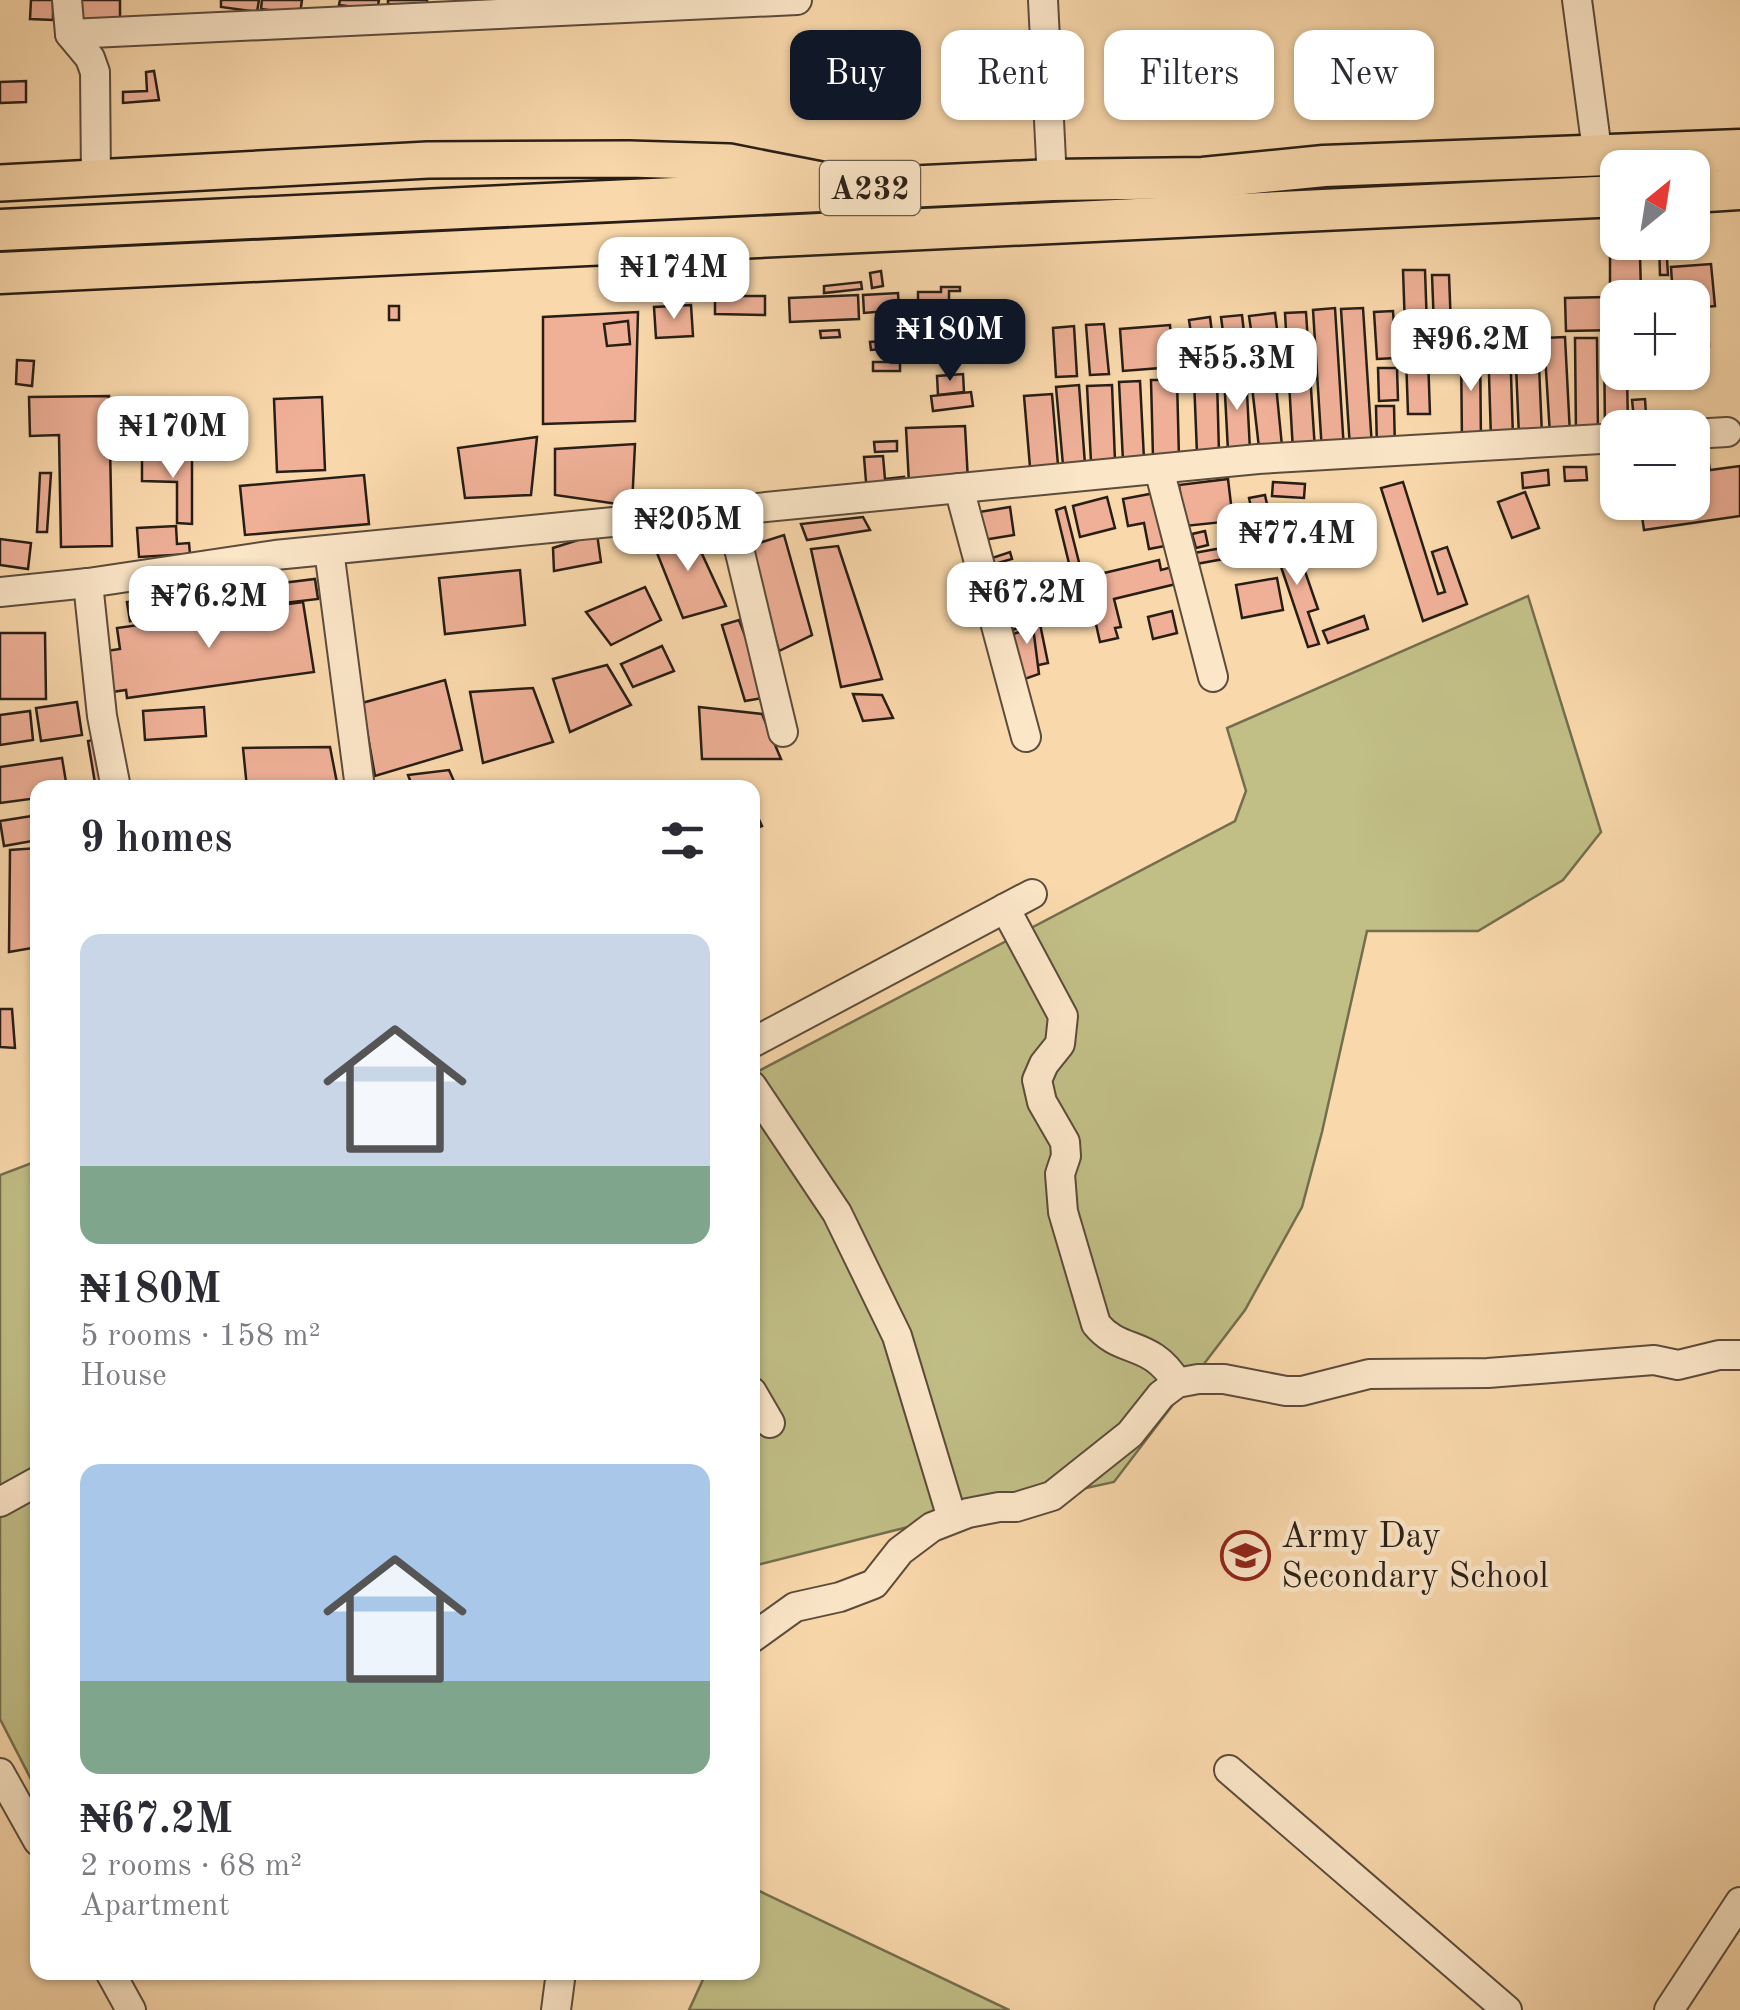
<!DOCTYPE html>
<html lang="en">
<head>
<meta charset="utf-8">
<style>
  body { margin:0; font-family:"Old Standard TT",serif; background:#f2f2f3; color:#2b2b33; height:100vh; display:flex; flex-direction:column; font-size:38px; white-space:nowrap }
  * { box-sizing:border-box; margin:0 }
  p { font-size:32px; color:#7c7c81 }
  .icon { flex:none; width:55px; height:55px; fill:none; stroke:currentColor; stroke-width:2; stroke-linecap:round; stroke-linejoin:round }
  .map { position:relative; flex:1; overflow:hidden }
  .panel { position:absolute; left:30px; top:780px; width:730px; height:1200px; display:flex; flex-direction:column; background:#fff; border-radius:20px; box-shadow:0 2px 8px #0004 }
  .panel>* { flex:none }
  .banner { position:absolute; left:790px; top:30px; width:800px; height:90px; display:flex; gap:20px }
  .needle { width:65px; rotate:30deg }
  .controls { position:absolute; left:1600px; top:150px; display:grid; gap:20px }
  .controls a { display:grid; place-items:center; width:110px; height:110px; border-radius:20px; background:#fff; box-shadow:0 2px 8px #0004; font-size:50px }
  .price { position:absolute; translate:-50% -85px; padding:0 22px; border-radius:20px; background:#fff; color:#222; font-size:32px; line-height:65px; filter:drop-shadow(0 2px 5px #0008) }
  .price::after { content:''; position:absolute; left:50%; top:60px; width:30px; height:22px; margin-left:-15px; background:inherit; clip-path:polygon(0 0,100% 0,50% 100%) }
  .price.selected { background:#111827; color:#fff }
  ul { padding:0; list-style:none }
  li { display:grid; align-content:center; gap:20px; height:530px; padding:0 50px }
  li span { display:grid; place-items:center; height:310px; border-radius:20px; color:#555 }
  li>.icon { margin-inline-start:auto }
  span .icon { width:180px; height:180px; fill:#fffc; stroke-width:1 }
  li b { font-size:42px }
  h2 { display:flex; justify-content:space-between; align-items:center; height:120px; padding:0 50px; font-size:42px }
  .pill { padding:0 35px; border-radius:20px; background:#fff; box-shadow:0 2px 8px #0004; font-size:35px; line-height:90px }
  .pill.selected { background:#111827; color:#fff }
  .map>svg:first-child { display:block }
  .green { fill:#c1be86; stroke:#746e4e; stroke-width:2.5 }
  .building { fill:#efb097; stroke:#281e16; stroke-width:2.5 }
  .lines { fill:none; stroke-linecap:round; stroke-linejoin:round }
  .minor-casing { stroke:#5c4c3b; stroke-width:32 }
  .major-casing { stroke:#281e16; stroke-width:40 }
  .highway-casing { stroke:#281e16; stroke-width:45 }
  .minor { stroke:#fbe6c8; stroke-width:28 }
  .major { stroke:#f9d8ab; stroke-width:35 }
  .highway { stroke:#f9d8ab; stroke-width:40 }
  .labels { text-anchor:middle; stroke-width:9; stroke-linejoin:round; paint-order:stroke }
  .shield { fill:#fbe6c8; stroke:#675a4b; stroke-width:2.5 }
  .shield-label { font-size:32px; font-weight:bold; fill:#281e16 }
  .poi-label { font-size:35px; fill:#281e16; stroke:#fbe6c8; text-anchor:start }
</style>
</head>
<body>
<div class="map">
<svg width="1740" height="2010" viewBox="0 0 1740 2010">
  <rect width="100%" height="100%" fill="#f9d8ab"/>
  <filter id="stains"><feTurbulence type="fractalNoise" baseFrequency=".002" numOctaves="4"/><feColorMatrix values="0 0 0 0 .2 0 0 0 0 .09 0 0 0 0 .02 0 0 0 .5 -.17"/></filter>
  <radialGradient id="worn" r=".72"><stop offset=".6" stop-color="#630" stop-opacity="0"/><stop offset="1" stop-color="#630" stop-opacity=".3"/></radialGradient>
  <g class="green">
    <polygon points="1528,596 1601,832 1563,880 1478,931 1367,931 1322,1132 1302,1207 1245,1310 1114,1482 904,1528 753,1566 753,1074 1235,821 1246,791 1227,728"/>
    <polygon points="37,1161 37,1791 0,1719 0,1175"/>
    <polygon points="753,1888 1009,2010 1010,2010 689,2010 706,1973 752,1972"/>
  </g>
  <g class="building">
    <polygon points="31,0 53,0 53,20 30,19"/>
    <rect x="80" y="0" width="40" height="24"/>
    <polygon points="221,0 259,0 257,12 221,7"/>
    <polygon points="262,0 302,0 300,14 261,9"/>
    <polygon points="340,0 379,0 377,10 339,5"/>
    <polygon points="388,0 427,0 427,7 388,4"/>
    <polygon points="154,71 159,100 123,103 123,92 147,91 146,72"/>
    <polygon points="26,81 26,102 0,103 0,82"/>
    <polygon points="1659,242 1666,242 1668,275 1660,275"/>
    <polygon points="1610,256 1640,256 1641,291 1610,291"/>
    <polygon points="1711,264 1715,306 1692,308 1692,298 1673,298 1671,267"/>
    <polygon points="1403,270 1425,270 1430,414 1408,414"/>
    <polygon points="881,271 883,286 872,288 870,273"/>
    <polygon points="680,273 682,288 661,291 659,276"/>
    <polygon points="1432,275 1449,275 1452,353 1435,353"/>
    <polygon points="861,282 862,289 824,293 824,286"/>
    <polygon points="941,287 960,287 960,291 949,291 949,308 918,308 918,292 941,292"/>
    <polygon points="898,293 899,310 864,313 863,295"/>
    <polygon points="858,295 859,319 790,322 789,298"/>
    <polygon points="715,296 765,296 765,315 715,314"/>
    <polygon points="1648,296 1618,298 1618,330 1566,331 1565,298"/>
    <polygon points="691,305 693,336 656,338 654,307"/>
    <rect x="389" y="306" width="10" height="14"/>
    <polygon points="1335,308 1344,450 1322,452 1313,310"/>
    <polygon points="1363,308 1372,447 1350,448 1341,309"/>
    <polygon points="1393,311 1396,358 1377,359 1374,312"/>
    <polygon points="638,312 635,421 543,424 543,317"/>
    <polygon points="1306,312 1315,450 1293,451 1285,313"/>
    <polygon points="1275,313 1282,368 1257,371 1249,316"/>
    <polygon points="1242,315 1248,367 1228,369 1221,317"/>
    <polygon points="1210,317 1216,365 1196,367 1189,320"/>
    <polygon points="628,321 630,344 607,346 604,324"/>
    <polygon points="1692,321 1708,321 1709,346 1692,346"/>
    <polygon points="1104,324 1109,374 1090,375 1086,325"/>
    <polygon points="1170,325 1173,367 1123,371 1120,329"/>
    <polygon points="1074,326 1077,376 1056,377 1053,328"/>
    <polygon points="839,330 840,337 821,338 820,331"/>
    <polygon points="1565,337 1570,434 1550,435 1544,338"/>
    <polygon points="1575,338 1597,338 1598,434 1576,434"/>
    <polygon points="1604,339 1618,339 1618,372 1627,372 1628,428 1605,430"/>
    <polygon points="894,340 895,348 871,350 870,342"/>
    <polygon points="1510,342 1513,438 1491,439 1488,343"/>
    <polygon points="1515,342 1538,342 1542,435 1519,436"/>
    <polygon points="1461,344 1480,344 1481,444 1462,444"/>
    <polygon points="17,360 34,361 32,386 16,384"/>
    <rect x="873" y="362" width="27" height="9"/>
    <polygon points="1378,368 1397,368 1398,400 1379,401"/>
    <polygon points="1636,372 1652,372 1652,385 1636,386"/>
    <polygon points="963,374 964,392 938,395 937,376"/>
    <polygon points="1246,374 1250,450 1228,451 1224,375"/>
    <polygon points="1275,375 1282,446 1259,448 1251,378"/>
    <polygon points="1194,379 1217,379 1219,453 1197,454"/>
    <polygon points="1151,380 1177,380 1179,458 1153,458"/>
    <polygon points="1140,381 1144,459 1123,461 1119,382"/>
    <polygon points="1079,385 1085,464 1063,465 1056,387"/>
    <polygon points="1112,385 1115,461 1091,462 1087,386"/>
    <polygon points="971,392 973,406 933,411 931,396"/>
    <polygon points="1052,394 1058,465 1030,467 1024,396"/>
    <polygon points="109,396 112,546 61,547 59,435 30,436 29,397"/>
    <polygon points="322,397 325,470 277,472 274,399"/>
    <polygon points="178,398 181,434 159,436 156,400"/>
    <polygon points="1645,399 1647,428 1635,428 1632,400"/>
    <polygon points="1376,406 1394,406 1395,449 1377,449"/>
    <polygon points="965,426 968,481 909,483 906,428"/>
    <polygon points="537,437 531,495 465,498 458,448"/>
    <polygon points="897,441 897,451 875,452 874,442"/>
    <polygon points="635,444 632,506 555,495 555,449"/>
    <polygon points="883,456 885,479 904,477 905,491 867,494 864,457"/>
    <polygon points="142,457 192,457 192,524 177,523 177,482 142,481"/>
    <polygon points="1709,464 1710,470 1740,466 1740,516 1644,530 1640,502 1692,502 1694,466"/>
    <polygon points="1564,467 1586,467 1587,480 1565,481"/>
    <polygon points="1548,470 1549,485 1523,488 1522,473"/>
    <polygon points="40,473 51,473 47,532 37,532"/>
    <polygon points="364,475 369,524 245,535 240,486"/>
    <polygon points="1228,479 1233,521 1185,526 1179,485"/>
    <polygon points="1273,482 1305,484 1304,498 1272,496"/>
    <polygon points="1403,482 1438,594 1445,592 1432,552 1447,547 1467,604 1423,621 1381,488"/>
    <polygon points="1160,492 1170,545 1149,549 1144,523 1128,526 1123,499"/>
    <polygon points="1525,492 1539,528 1512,538 1498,502"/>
    <polygon points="1265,495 1268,509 1252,512 1249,498"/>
    <polygon points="1107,497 1115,528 1080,537 1073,506"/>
    <polygon points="1010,507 1014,535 977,541 973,513"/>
    <polygon points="1065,507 1083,578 1159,560 1161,570 1176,566 1180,583 1114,599 1121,627 1115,628 1118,638 1100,642 1091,602 1010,626 1003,595 1045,585 1047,594 1075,588 1056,510"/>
    <polygon points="1285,513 1298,547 1291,549 1278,515"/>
    <polygon points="863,517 870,530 807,540 801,524"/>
    <polygon points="1305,524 1311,541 1301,544 1296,527"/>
    <polygon points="176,526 177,544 189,543 190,554 139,557 137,528"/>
    <polygon points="691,530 726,606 683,618 651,538"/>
    <polygon points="1205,531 1208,545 1196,548 1192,534"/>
    <polygon points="1280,531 1289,557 1299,554 1318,609 1308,612 1319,644 1308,647 1270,534"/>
    <polygon points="597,534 601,562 554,571 553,548"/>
    <polygon points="784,535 812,635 779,651 750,546"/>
    <polygon points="0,539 31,543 28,569 0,565"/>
    <polygon points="1266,540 1268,551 1196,564 1194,553"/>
    <polygon points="838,546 882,679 841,687 811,549"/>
    <polygon points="1010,552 1012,559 991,565 989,559"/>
    <polygon points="520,570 525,625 445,634 439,578"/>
    <polygon points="1277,578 1283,610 1242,618 1236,585"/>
    <polygon points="315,579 318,599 130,621 127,602"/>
    <polygon points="645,587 661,620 611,645 586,612"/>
    <polygon points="303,602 314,672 127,698 126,690 105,693 99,652 120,649 117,628"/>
    <polygon points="1172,611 1177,633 1153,639 1148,617"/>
    <polygon points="1364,616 1368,629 1328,643 1323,631"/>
    <polygon points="739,620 768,697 745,701 722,625"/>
    <polygon points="1040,624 1048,663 1015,670 1006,631"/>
    <polygon points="1033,627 1039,674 1019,681 1005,637"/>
    <polygon points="0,633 45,633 46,699 0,699"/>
    <polygon points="662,646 674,671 633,687 621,664"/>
    <polygon points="607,665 631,705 570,732 553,679"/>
    <polygon points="445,680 462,750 375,776 362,703"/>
    <polygon points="533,688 553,742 483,763 470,692"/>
    <polygon points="853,694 882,695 893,718 863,721"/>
    <polygon points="77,702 82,735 41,741 36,708"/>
    <polygon points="204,707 206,736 145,740 143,711"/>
    <polygon points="699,707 762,714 781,759 702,759"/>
    <polygon points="30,711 33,740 0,745 0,715"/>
    <polygon points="100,739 108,781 95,783 88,741"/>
    <polygon points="330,747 338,788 247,788 243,748"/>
    <polygon points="62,758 67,788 38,788 38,798 0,803 0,767"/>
    <polygon points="449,770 457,788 413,788 408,775"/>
    <polygon points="752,804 762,826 752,830"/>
    <polygon points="38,815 38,840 4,846 0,821"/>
    <polygon points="38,848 38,947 9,952 10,850"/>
    <polygon points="0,1009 12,1009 15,1048 0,1047"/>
  </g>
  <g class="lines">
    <defs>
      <g id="minor">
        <polyline points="67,0 70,34 90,58 95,72 96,179"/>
        <polyline points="1043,0 1052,180"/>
        <polyline points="1577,0 1598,158"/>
        <polyline points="70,34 797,0"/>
        <polyline points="1692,434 1727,432"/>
        <polyline points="1159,469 1213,677"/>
        <polyline points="959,488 1026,737"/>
        <polyline points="730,511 783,732"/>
        <polyline points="329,550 360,788"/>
        <polyline points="88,583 102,716 116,788"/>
        <polyline points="0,592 88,583 275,555 1258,459 1618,438"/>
        <path d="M1005,908L1063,1016L1060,1044L1044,1064L1037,1080L1042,1102L1065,1142L1066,1156L1060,1174L1063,1212L1096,1324C1121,1355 1151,1339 1177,1383"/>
        <polyline points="752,1043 1032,894"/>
        <polyline points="752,1086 837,1213 897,1336 952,1518"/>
        <polyline points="752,1392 770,1423"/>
        <polyline points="0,1502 38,1481"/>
        <polyline points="752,1638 795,1607 840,1597 874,1584 900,1551 932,1527 968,1513 999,1507 1016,1507 1052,1496 1130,1434 1161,1395 1177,1383 1198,1379 1224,1379 1286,1391 1302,1391 1369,1374 1488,1373 1654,1360 1678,1365 1719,1355 1740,1355"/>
        <polyline points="1229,1770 1507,2010"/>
        <polyline points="0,1773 38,1841"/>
        <polyline points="110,1972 131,2010"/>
        <polyline points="556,2010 561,1972"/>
        <polyline points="1669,2010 1740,1902"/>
      </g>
      <polyline id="major" points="0,183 428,160 629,159 729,162 831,182"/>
      <g id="highway">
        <polyline points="1692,192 1740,189"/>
        <polyline points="0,230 1052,180 1203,178 1324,166 1740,150"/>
        <polyline points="0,273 1618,196"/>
      </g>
    </defs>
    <use href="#minor" class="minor-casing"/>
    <use href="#major" class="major-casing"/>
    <use href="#highway" class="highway-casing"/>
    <use href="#minor" class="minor"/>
    <use href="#major" class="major"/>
    <use href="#highway" class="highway"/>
  </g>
  <defs>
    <symbol id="university-ring" viewBox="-11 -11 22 22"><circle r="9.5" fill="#fbe6c8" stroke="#8f2418" stroke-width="1.5"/><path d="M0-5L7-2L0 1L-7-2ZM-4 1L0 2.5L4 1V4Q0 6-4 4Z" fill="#8f2418"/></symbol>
  </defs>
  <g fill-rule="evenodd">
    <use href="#university-ring" x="1218" y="1528" width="55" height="55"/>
  </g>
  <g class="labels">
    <rect class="shield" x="820" y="161" width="100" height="54" rx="8"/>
    <g class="shield-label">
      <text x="870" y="199">A232</text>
    </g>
    <g class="poi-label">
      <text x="1281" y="1547">Army Day<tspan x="1281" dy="40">Secondary School</tspan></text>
    </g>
  </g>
  <rect width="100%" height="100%" filter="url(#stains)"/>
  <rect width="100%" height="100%" fill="url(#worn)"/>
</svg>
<div class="controls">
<a><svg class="needle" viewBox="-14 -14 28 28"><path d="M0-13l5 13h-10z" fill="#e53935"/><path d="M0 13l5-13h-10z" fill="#7c7c81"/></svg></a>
<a>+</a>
<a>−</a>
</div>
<b class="price" style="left:674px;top:322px">₦174M</b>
<b class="price selected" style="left:950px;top:384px">₦180M</b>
<b class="price" style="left:1471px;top:394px">₦96.2M</b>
<b class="price" style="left:1237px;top:413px">₦55.3M</b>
<b class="price" style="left:173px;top:481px">₦170M</b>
<b class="price" style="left:688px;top:574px">₦205M</b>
<b class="price" style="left:1297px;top:588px">₦77.4M</b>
<b class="price" style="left:1027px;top:647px">₦67.2M</b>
<b class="price" style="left:209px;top:651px">₦76.2M</b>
<div class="banner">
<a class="pill selected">Buy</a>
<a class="pill">Rent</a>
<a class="pill">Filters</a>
<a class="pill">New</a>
</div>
<section class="panel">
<h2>9 homes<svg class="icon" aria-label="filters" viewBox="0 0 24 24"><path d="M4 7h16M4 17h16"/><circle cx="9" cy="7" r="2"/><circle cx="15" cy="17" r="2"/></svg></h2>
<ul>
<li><span style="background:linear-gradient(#c9d6e8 75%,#7fa58c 0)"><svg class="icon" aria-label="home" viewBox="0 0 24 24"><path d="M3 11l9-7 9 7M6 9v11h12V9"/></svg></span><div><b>₦180M</b><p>5 rooms · 158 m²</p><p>House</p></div></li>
<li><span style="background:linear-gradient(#a9c7e8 70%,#7fa58c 0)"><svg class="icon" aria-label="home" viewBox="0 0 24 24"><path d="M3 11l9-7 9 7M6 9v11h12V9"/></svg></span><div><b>₦67.2M</b><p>2 rooms · 68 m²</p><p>Apartment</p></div></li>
</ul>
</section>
</div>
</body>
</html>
